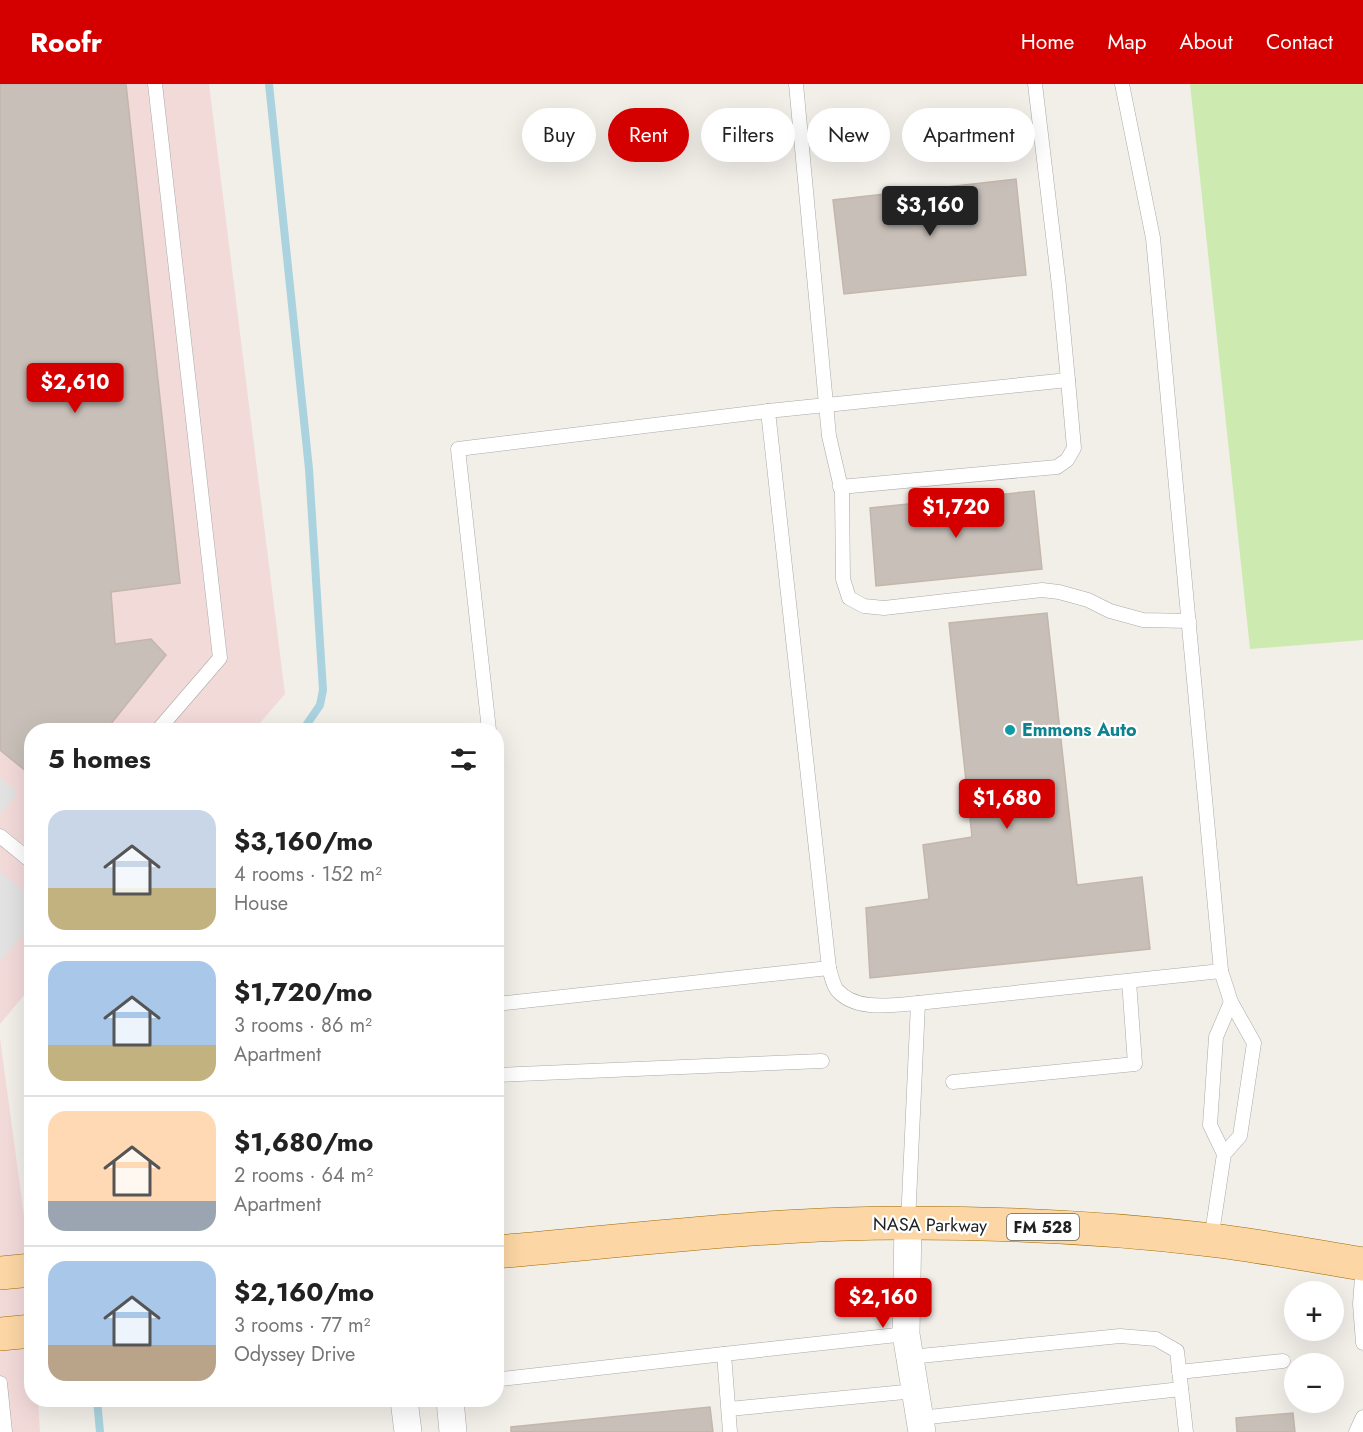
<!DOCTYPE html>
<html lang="en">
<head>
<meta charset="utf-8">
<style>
  body { margin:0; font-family:Jost,sans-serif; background:#f2f2f2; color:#222; height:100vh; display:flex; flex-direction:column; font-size:22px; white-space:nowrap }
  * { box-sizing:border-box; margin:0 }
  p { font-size:20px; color:#767676 }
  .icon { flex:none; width:33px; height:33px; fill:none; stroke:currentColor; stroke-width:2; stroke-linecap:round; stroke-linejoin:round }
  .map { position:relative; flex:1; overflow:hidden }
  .drawer { position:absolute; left:24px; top:639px; width:480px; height:684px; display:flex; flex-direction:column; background:#fff; border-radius:24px; box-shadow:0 6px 24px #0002 }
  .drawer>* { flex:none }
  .guide { position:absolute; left:522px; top:24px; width:570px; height:54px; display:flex; gap:12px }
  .controls { position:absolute; left:1284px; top:1197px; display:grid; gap:12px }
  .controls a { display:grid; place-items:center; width:60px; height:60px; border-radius:50%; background:#fff; box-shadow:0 6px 24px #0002; font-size:30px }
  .price { position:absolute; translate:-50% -51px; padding:0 14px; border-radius:6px; background:#d40000; color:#fff; font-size:20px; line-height:39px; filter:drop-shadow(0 2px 3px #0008) }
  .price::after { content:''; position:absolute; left:50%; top:36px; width:18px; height:14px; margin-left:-9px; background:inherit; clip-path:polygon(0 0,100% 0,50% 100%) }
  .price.current { background:#222; color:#fff }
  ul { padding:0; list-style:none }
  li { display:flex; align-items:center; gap:18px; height:150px; padding:0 24px }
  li+li { border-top:2px solid #e0e0e0 }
  li span { display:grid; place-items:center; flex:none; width:168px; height:120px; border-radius:18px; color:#555 }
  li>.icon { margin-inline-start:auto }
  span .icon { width:72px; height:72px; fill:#fffc; stroke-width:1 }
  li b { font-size:26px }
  h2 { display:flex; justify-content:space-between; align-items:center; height:72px; padding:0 24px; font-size:26px }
  .tag { padding:0 21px; border-radius:27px; background:#fff; box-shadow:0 6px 24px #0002; font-size:21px; line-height:54px }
  .tag.current { background:#d40000; color:#fff }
  header { display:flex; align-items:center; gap:36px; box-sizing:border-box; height:84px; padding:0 30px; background:#d40000; color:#fff }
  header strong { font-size:28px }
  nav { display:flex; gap:33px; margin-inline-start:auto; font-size:21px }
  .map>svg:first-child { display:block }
  .commercial { fill:#f2dad9 }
  .grass { fill:#cdebb0 }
  .parking { fill:#e2e2e2 }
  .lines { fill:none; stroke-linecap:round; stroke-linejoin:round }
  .stream { stroke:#aad3df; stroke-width:8 }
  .building { fill:#c7bfb8; stroke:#c4b6ab; stroke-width:1.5 }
  .lane-casing { stroke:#a9a9a9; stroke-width:15 }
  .street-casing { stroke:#a9a9a9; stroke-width:28 }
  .primary-casing { stroke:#a06b00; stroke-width:34 }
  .lane { stroke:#fff; stroke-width:14 }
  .street { stroke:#fff; stroke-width:27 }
  .primary { stroke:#fcd6a4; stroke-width:33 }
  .culture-dot { fill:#0f9aa8; stroke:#fff; stroke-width:2 }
  .labels { text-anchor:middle; stroke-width:4.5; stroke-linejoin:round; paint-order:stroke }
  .shield { fill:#fff; stroke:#646464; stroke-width:1.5 }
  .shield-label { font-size:16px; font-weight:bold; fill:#222 }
  .culture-label { font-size:18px; font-weight:bold; fill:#0d838f; stroke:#fff; text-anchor:start }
  .street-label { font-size:18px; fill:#222; stroke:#fff }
</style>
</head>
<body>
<header>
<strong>Roofr</strong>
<nav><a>Home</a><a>Map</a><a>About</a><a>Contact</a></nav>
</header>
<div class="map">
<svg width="1363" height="1348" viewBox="0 0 1363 1348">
  <rect width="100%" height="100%" fill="#f2efe9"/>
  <g class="commercial">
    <polygon points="0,0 209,0 285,610 254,646 32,646 31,903 0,940"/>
    <polygon points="0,954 25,1139 31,1233 32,1316 38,1316 40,1348 0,1348"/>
  </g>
  <polygon class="grass" points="1190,0 1363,0 1363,556 1250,565"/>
  <g class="parking">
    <polygon points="0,694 18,708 0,731"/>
    <polygon points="0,788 26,809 22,816 31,825 32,840 0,878"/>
  </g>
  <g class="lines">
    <g class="stream">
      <polyline points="269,0 309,385 323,606 320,621 303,646"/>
      <polyline points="97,1316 100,1348"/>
    </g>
  </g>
  <g class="building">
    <polygon points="0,0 126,0 180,499 111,508 115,560 151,555 166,571 106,646 32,646 32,692 0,666"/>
    <polygon points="1016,95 1026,191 844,210 833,116"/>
    <polygon points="1034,407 1042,485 876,502 870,424"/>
    <polygon points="1047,529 1077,801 1142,793 1150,865 870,894 866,824 929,815 923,761 972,753 949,539"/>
    <polygon points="710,1323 713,1348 511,1348 511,1343"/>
    <polygon points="1293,1329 1295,1348 1237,1348 1236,1334"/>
  </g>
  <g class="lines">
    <defs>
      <g id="lane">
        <polyline points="155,0 220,574 158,646"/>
        <polyline points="796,0 829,352 842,408 843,495 849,514 864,522 884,524 1042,506 1059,508 1088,516 1110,527 1143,536 1189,537"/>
        <polyline points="840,403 1057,383 1067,376 1074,364 1068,296"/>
        <polyline points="489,646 458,365 768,327"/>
        <polyline points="0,752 32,778"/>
        <polyline points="918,919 1221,887 1153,154 1122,0"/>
        <polyline points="496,920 829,884"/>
        <polyline points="496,991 822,977"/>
        <polyline points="953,998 1135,980 1129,897"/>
        <polyline points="1224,1070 1210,1041 1216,953 1231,918"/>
        <path d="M908,1139L918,919C893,921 856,928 837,906C833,901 831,891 829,884L768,327L1068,296L1059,202L1035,0"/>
        <polyline points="1211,1156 1224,1070 1240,1052 1254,959 1231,918 1221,887"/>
        <polyline points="1363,1180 1360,1220 1363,1259"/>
        <polyline points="910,1273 1120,1252 1156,1255 1177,1267 1186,1348"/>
        <polyline points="1179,1288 1283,1277"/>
        <polyline points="501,1295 724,1270"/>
        <polyline points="0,1299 5,1348"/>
        <polyline points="729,1325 915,1307"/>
        <polyline points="920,1334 1181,1305"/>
        <polyline points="730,1348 724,1270 906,1250"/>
        <polyline points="1356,1348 1363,1333"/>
      </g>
      <g id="street">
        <polyline points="908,1139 906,1250 922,1348"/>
        <polyline points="404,1316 408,1348"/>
        <polyline points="450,1316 453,1348"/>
      </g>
      <g id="primary">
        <path d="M496,1168C633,1156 770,1139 908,1139C1008,1139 1111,1144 1211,1156C1262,1162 1312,1172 1363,1180"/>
        <polyline points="0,1189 32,1186"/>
        <polyline points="0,1250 32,1247"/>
      </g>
    </defs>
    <use href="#lane" class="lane-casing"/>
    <use href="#street" class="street-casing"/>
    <use href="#primary" class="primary-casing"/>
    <use href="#lane" class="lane"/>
    <use href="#street" class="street"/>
    <use href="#primary" class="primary"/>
  </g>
  <circle class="culture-dot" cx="1010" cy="646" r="6"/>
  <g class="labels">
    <rect class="shield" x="1007" y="1130" width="72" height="26" rx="4.5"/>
    <g class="shield-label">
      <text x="1043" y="1149">FM 528</text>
    </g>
    <g class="culture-label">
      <text x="1022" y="652">Emmons Auto</text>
    </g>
    <g class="street-label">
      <text transform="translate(930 1141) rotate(1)" y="6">NASA Parkway</text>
    </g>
  </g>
</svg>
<div class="controls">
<a>+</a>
<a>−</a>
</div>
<b class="price current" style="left:930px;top:153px">$3,160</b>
<b class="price" style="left:75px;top:330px">$2,610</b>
<b class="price" style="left:956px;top:455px">$1,720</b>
<b class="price" style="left:1007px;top:746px">$1,680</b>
<b class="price" style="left:883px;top:1245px">$2,160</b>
<div class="guide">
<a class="tag">Buy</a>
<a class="tag current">Rent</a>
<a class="tag">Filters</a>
<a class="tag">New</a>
<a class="tag">Apartment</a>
</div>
<section class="drawer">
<h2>5 homes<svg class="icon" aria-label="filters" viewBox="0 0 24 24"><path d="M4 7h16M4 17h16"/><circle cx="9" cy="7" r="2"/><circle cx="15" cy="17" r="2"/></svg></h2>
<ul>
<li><span style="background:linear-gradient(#c9d6e8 65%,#c2b280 0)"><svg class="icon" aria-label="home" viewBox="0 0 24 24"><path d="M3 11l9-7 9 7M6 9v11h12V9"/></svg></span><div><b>$3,160/mo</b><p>4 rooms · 152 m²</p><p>House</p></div></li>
<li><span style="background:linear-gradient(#a9c7e8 70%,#c2b280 0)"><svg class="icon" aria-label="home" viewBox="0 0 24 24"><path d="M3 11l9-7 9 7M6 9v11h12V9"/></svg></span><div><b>$1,720/mo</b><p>3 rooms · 86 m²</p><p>Apartment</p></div></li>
<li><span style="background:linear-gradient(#ffd9b3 75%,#9aa5b1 0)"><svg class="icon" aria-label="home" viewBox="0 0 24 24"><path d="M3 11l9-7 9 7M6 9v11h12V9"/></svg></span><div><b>$1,680/mo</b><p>2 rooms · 64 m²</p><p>Apartment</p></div></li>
<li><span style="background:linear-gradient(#a9c7e8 70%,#b9a48a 0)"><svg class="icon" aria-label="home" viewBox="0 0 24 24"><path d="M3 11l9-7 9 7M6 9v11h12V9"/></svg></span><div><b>$2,160/mo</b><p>3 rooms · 77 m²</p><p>Odyssey Drive</p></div></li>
</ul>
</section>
</div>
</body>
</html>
